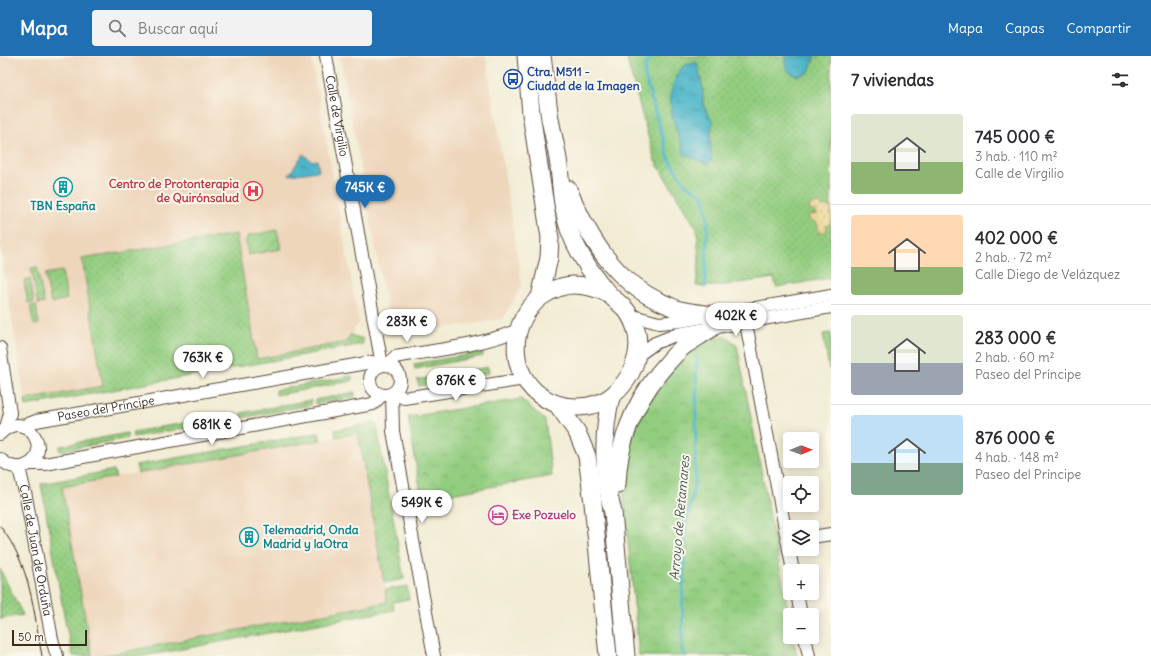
<!DOCTYPE html>
<html lang="es">
<head>
<meta charset="utf-8">
<style>
  body { margin:0; font-family:Delius,sans-serif; background:#f2f2f3; color:#2b2b33; height:100vh; display:flex; flex-direction:column; font-size:15px; white-space:nowrap }
  * { box-sizing:border-box; margin:0 }
  p { font-size:13px; color:#7c7c81 }
  .icon { flex:none; width:22px; height:22px; fill:none; stroke:currentColor; stroke-width:2; stroke-linecap:round; stroke-linejoin:round }
  .map { position:relative; flex:1; overflow:hidden }
  .details { display:flex; flex-direction:column; background:#fff; width:320px }
  .details>* { flex:none }
  .needle { width:26px; rotate:89deg }
  .buttons { position:absolute; left:783px; top:376px; display:grid; gap:8px }
  .buttons a { display:grid; place-items:center; width:36px; height:36px; border-radius:4px; background:#fff; box-shadow:0 2px 10px #0003; font-size:20px }
  .scale { position:absolute; left:12px; bottom:10px; width:75px; box-sizing:border-box; padding-left:4px; border:2px solid #3b2a1e; border-top:0; font-size:11px; line-height:14px; white-space:nowrap; color:#3b2a1e; -webkit-text-stroke:3px #fbf7ec; paint-order:stroke }
  .price { position:absolute; translate:-50% -34px; padding:0 9px; border-radius:14px; background:#fff; color:#222; font-size:13px; line-height:26px; filter:drop-shadow(0 1px 2px #0008) }
  .price::after { content:''; position:absolute; left:50%; top:24px; width:12px; height:9px; margin-left:-6px; background:inherit; clip-path:polygon(0 0,100% 0,50% 100%) }
  .price.current { background:#1f6fb2; color:#fff }
  ul { padding:0; list-style:none }
  li { display:flex; align-items:center; gap:12px; height:100px; padding:0 20px }
  li+li { border-top:1px solid #e1e1e2 }
  li span { display:grid; place-items:center; flex:none; width:112px; height:80px; border-radius:4px; color:#555 }
  li>.icon { margin-inline-start:auto }
  span .icon { width:48px; height:48px; fill:#fffc; stroke-width:1 }
  li b { font-size:17px }
  h2 { display:flex; justify-content:space-between; align-items:center; height:48px; padding:0 20px; font-size:17px }
  header { display:flex; align-items:center; gap:24px; box-sizing:border-box; height:56px; padding:0 20px; background:#1f6fb2; color:#fff }
  header strong { font-size:19px }
  nav { display:flex; gap:22px; margin-inline-start:auto; font-size:14px }
  .search { width:280px; height:36px; background:#f2f2f3; display:flex; align-items:center; gap:10px; box-sizing:border-box; padding:0 14px; border-radius:4px; color:#7c7c81; font-size:15px }
  main { display:flex; flex:1; min-height:0 }
  .map>svg:first-child { display:block }
  .built { fill:#eed6bb }
  .grass { fill:url(#grass-dots); stroke:#677c4f }
  .sand { fill:url(#sand-dots); stroke:#94825e }
  .park { fill:url(#park-crowns); stroke:#677c4f }
  .garden { fill:url(#garden-furrows); stroke:#677c4f }
  .pitch { fill:#93cd80; stroke:#677c4f }
  .water { fill:url(#water-ripples); stroke:#437074 }
  .lines { fill:none; stroke-linecap:round; stroke-linejoin:round }
  .stream { stroke:#4bb5c9; stroke-width:3 }
  .minor-casing { stroke:#564739; stroke-width:14 }
  .highway-casing { stroke:#564739; stroke-width:19 }
  .minor { stroke:#fff; stroke-width:12 }
  .highway { stroke:#fff; stroke-width:17 }
  .tram { stroke:#3b2a1e; stroke-width:1 }
  .labels { text-anchor:middle; stroke-width:4; stroke-linejoin:round; paint-order:stroke }
  .transit-label { font-size:12px; font-weight:bold; fill:#164399; stroke:#fbf7ec; text-anchor:start }
  .street-label { font-size:12px; fill:#3b2a1e; stroke:#fbf7ec }
  .health-label { font-size:12px; font-weight:bold; fill:#be3a42; stroke:#fbf7ec; text-anchor:end }
  .culture-label { font-size:12px; font-weight:bold; fill:#0d838f; stroke:#fbf7ec }
  .hotel-label { font-size:12px; font-weight:bold; fill:#b23c85; stroke:#fbf7ec; text-anchor:start }
  .water-label { font-size:13px; font-style:italic; fill:#415b5a; stroke:#fbf7ec }
</style>
</head>
<body>
<header>
<strong>Mapa</strong>
<div class="search"><svg class="icon" aria-label="search" viewBox="0 0 24 24"><circle cx="10" cy="10" r="6"/><path d="M15 15l6 6"/></svg>Buscar aquí</div>
<nav><a>Mapa</a><a>Capas</a><a>Compartir</a></nav>
</header>
<main>
<div class="map">
<svg width="831" height="600" viewBox="0 0 831 600">
  <defs>
    <pattern id="grass-dots" width="8" height="8" patternUnits="userSpaceOnUse"><rect width="8" height="8" fill="#93cd80"/><path d="M2 2h.1M6 6h.1" fill="none" stroke="#80b06e" stroke-width="1.8" stroke-linecap="round"/></pattern>
    <pattern id="sand-dots" width="8" height="8" patternUnits="userSpaceOnUse"><rect width="8" height="8" fill="#eeda9e"/><path d="M2 2h.1M6 6h.1" fill="none" stroke="#cdbb88" stroke-width="1.8" stroke-linecap="round"/></pattern>
    <pattern id="park-crowns" width="20" height="18" patternUnits="userSpaceOnUse"><rect width="20" height="18" fill="#93cd80"/><path d="M2 6a3 3 0 1 1 6 0M12 15a3 3 0 1 1 6 0" fill="none" stroke="#80b06e"/></pattern>
    <pattern id="garden-furrows" width="10" height="10" patternUnits="userSpaceOnUse"><rect width="10" height="10" fill="#93cd80"/><path d="M-1 1l2-2M0 10L10 0M9 11l2-2" fill="none" stroke="#80b06e"/></pattern>
    <pattern id="water-ripples" width="26" height="14" patternUnits="userSpaceOnUse"><rect width="26" height="14" fill="#4bb5c9"/><path d="M2 4q2-2 4 0t4 0M15 11q2-2 4 0t4 0" fill="none" stroke="#4093a3"/></pattern>
  </defs>
  <rect width="100%" height="100%" fill="#fbf7ec"/>
  <filter id="ink" filterUnits="userSpaceOnUse"><feTurbulence type="fractalNoise" baseFrequency=".025" numOctaves="2"/><feDisplacementMap in="SourceGraphic" scale="8" xChannelSelector="R" yChannelSelector="G"/><feConvolveMatrix kernelMatrix="1 2 1 2 8 2 1 2 1" color-interpolation-filters="sRGB"/></filter>
  <filter id="wash" filterUnits="userSpaceOnUse"><feTurbulence type="fractalNoise" baseFrequency=".012" numOctaves="4" result="noise"/><feDisplacementMap in="SourceGraphic" scale="16" xChannelSelector="R" yChannelSelector="G"/><feGaussianBlur stdDeviation="0.9" result="paint"/><feColorMatrix in="noise" values="0 0 0 0 0 0 0 0 0 0 0 0 0 0 0 0 0 1.4 0 .05"/><feComposite in="paint" operator="in"/></filter>
  <g filter="url(#wash)">
    <rect width="100%" height="100%" fill="#f2ecd4"/>
    <g class="built">
      <polygon points="0,0 311,0 359,267 346,285 257,303 25,344 0,191"/>
      <polygon points="340,0 486,0 522,229 503,263 392,280"/>
      <polygon points="358,377 387,546 92,600 62,430"/>
    </g>
    <g class="grass">
      <polygon points="626,0 831,0 831,222 776,231 774,222 718,230 696,230 699,206 697,173 655,105"/>
      <polygon points="236,178 257,303 346,286 351,278 357,282 362,282 363,288 26,350 25,344 103,330 82,203"/>
      <polygon points="352,320 352,325 276,339 276,334"/>
      <polygon points="355,336 355,341 315,348 315,344"/>
      <polygon points="311,344 311,349 242,362 241,357"/>
      <polygon points="237,358 238,363 211,367 211,362"/>
      <polygon points="196,365 197,370 133,381 132,376"/>
      <polygon points="376,366 404,523 384,527 358,377 336,381 335,374"/>
      <polygon points="127,377 128,382 60,395 60,390"/>
      <polygon points="319,377 321,384 138,417 136,409"/>
      <polygon points="114,414 116,421 62,431 92,600 73,600 66,570 41,428"/>
      <polygon points="0,513 23,559 0,563"/>
      <polygon points="407,530 409,543 393,546 394,554 144,600 100,600 387,546 385,534"/>
    </g>
    <polygon class="sand" points="820,147 821,151 827,150 831,152 831,167 827,169 826,176 819,177 817,167 808,163 809,159 818,158 815,155 811,155 809,153 811,148"/>
    <g class="park">
      <polygon points="711,280 727,281 737,289 790,564 790,581 793,581 797,600 639,600 622,422 625,402 641,352 682,298"/>
      <polygon points="521,343 545,364 552,420 422,443 408,361"/>
    </g>
    <g class="garden">
      <polygon points="277,174 281,193 248,199 246,184 248,180"/>
      <polygon points="37,211 44,247 38,248 31,212"/>
      <polygon points="62,215 67,243 51,247 45,218"/>
      <polygon points="30,223 34,246 28,247 24,224"/>
      <polygon points="36,249 39,268 34,269 30,250"/>
      <polygon points="483,296 483,300 415,313 414,308"/>
      <polygon points="488,311 489,317 419,330 417,324"/>
    </g>
    <polygon class="pitch" points="831,277 831,312 829,313 823,278"/>
    <g class="water">
      <path d="M785,0H815L809,16C799,21 794,21 786,13Z"/>
      <path d="M697,6L703,32V49L713,66L710,81L712,105L707,108L685,99C674,66 660,41 683,10Z"/>
      <polygon points="303,98 312,105 317,104 319,115 289,119"/>
    </g>
    <g class="lines">
      <g class="stream">
        <polyline points="653,0 645,10 645,21 669,103 686,129 703,139 708,164 705,231"/>
        <polyline points="685,600 682,594 683,522 687,463 695,425 697,302"/>
      </g>
    </g>
  </g>
  <g filter="url(#ink)">
    <g class="lines">
      <defs>
        <g id="minor">
          <path id="s1" d="M326,0L382,309"/>
          <polyline points="629,259 659,267 680,265 831,239"/>
          <polyline points="746,267 793,515"/>
          <polyline points="0,292 10,357 6,372"/>
          <polyline points="637,300 655,287 678,278 831,251"/>
          <path d="M388,309L395,301C435,294 480,290 518,274"/>
          <circle cx="385" cy="324" r="15"/>
          <polyline points="393,337 404,342 525,323"/>
          <polyline points="392,338 393,375 434,600"/>
          <path id="s2" d="M23,370L36,365L372,306L378,311"/>
          <path d="M0,378C27,349 55,399 25,410C15,413 8,410 0,403"/>
          <polyline points="29,408 45,408 373,348 382,339"/>
          <path id="s3" d="M19,412L26,441L52,583L57,600"/>
          <polyline points="812,481 831,478"/>
          <polyline points="797,537 801,559"/>
          <polyline points="805,581 809,600"/>
        </g>
        <g id="highway">
          <polyline points="526,0 531,57 550,182 549,202 540,241"/>
          <path d="M542,0C545,21 547,42 550,63C553,79 557,94 559,110C561,131 562,152 569,173C577,195 591,217 606,235C613,244 623,248 629,258C646,285 637,318 614,338C600,351 576,354 557,348C505,331 503,261 549,236C557,232 565,229 573,229C586,229 596,232 607,237"/>
          <path d="M568,133C588,180 614,226 663,247C669,249 674,253 680,254C692,257 704,258 716,259"/>
          <path d="M611,341C602,377 603,422 613,456L626,600"/>
          <polyline points="557,348 577,376 587,400 593,447 608,600"/>
          <path d="M617,429C618,386 633,350 659,317C667,308 675,297 684,290C693,284 703,278 712,272"/>
        </g>
      </defs>
      <use href="#minor" class="minor-casing"/>
      <use href="#highway" class="highway-casing"/>
      <use href="#minor" class="minor"/>
      <use href="#highway" class="highway"/>
      <path class="tram" d="M0,470C31,509 33,553 42,600"/>
    </g>
  </g>
  <defs>
    <symbol id="bus-ring" viewBox="-11 -11 22 22"><circle r="9.5" fill="#fbf7ec" stroke="#1a4fb4" stroke-width="1.5"/><path d="M-5-6H5V4H4V6H2V4H-2V6H-4V4H-5ZM-3.5-4V0h7V-4ZM-3.5 1.2v1.5H-2V1.2ZM2 1.2v1.5H3.5V1.2Z" fill="#1a4fb4"/></symbol>
    <symbol id="building-ring" viewBox="-11 -11 22 22"><circle r="9.5" fill="#fbf7ec" stroke="#0f9aa8" stroke-width="1.5"/><path d="M-4-6H4V6H1V3H-1V6H-4ZM-2.5-4.3h1.7v1.8h-1.7ZM.8-4.3h1.7v1.8H.8ZM-2.5-1h1.7V.8h-1.7ZM.8-1h1.7V.8H.8Z" fill="#0f9aa8"/></symbol>
    <symbol id="hospital-ring" viewBox="-11 -11 22 22"><circle r="9.5" fill="#fbf7ec" stroke="#e0444e" stroke-width="1.5"/><path d="M-5-5h3v3.5h4V-5h3V5h-3V1.5h-4V5h-3Z" fill="#e0444e"/></symbol>
    <symbol id="hotel-ring" viewBox="-11 -11 22 22"><circle r="9.5" fill="#fbf7ec" stroke="#d1479c" stroke-width="1.5"/><path d="M-6-4.5h1.5V1H6V5H4.5V3h-9V5H-6ZM-4 0a1.8 1.8 0 1 1 3.6 0ZM.5 0V-2.5h3Q6-2.5 6 0Z" fill="#d1479c"/></symbol>
  </defs>
  <g fill-rule="evenodd">
    <use href="#bus-ring" x="502" y="12" width="22" height="22"/>
    <use href="#building-ring" x="52" y="120" width="22" height="22"/>
    <use href="#hospital-ring" x="242" y="124" width="22" height="22"/>
    <use href="#hotel-ring" x="487" y="448" width="22" height="22"/>
    <use href="#building-ring" x="238" y="470" width="22" height="22"/>
  </g>
  <g class="labels">
    <g class="transit-label">
      <text x="527" y="20">Ctra. M511 -<tspan x="527" dy="14">Ciudad de la Imagen</tspan></text>
    </g>
    <g class="street-label">
      <text dy="4" stroke="none"><textPath href="#s1" startOffset="61">Calle de Virgilio</textPath></text>
      <text dy="4" stroke="none"><textPath href="#s2" startOffset="85">Paseo del Príncipe</textPath></text>
      <text dy="4" stroke="none"><textPath href="#s3" startOffset="84">Calle de Juan de Orduña</textPath></text>
    </g>
    <g class="health-label">
      <text x="239" y="132">Centro de Protonterapia<tspan x="239" dy="14">de Quirónsalud</tspan></text>
    </g>
    <g class="culture-label">
      <text x="63" y="154">TBN España</text>
      <text x="263" y="478" text-anchor="start">Telemadrid, Onda<tspan x="263" dy="14">Madrid y laOtra</tspan></text>
    </g>
    <g class="hotel-label">
      <text x="512" y="463">Exe Pozuelo</text>
    </g>
    <g class="water-label">
      <text transform="translate(679 462) rotate(-85)" y="5">Arroyo de Retamares</text>
    </g>
  </g>
</svg>
<div class="buttons">
<a><svg class="needle" viewBox="-14 -14 28 28"><path d="M0-13l5 13h-10z" fill="#e53935"/><path d="M0 13l5-13h-10z" fill="#7c7c81"/></svg></a>
<a><svg class="icon" aria-label="locate" viewBox="0 0 24 24"><circle cx="12" cy="12" r="6"/><path d="M12 2v4M12 18v4M2 12h4M18 12h4"/></svg></a>
<a><svg class="icon" aria-label="layers" viewBox="0 0 24 24"><path d="M12 4l9 5-9 5-9-5zM3 14l9 5 9-5"/></svg></a>
<a>+</a>
<a>−</a>
</div>
<div class="scale">50 m</div>
<b class="price current" style="left:365px;top:153px">745K €</b>
<b class="price" style="left:736px;top:281px">402K €</b>
<b class="price" style="left:407px;top:287px">283K €</b>
<b class="price" style="left:203px;top:323px">763K €</b>
<b class="price" style="left:456px;top:346px">876K €</b>
<b class="price" style="left:212px;top:390px">681K €</b>
<b class="price" style="left:422px;top:468px">549K €</b>
</div>
<section class="details">
<h2>7 viviendas<svg class="icon" aria-label="filters" viewBox="0 0 24 24"><path d="M4 7h16M4 17h16"/><circle cx="9" cy="7" r="2"/><circle cx="15" cy="17" r="2"/></svg></h2>
<ul>
<li><span style="background:linear-gradient(#dfe7d0 60%,#8fb573 0)"><svg class="icon" aria-label="home" viewBox="0 0 24 24"><path d="M3 11l9-7 9 7M6 9v11h12V9"/></svg></span><div><b>745 000 €</b><p>3 hab. · 110 m²</p><p>Calle de Virgilio</p></div></li>
<li><span style="background:linear-gradient(#ffd9b3 65%,#8fb573 0)"><svg class="icon" aria-label="home" viewBox="0 0 24 24"><path d="M3 11l9-7 9 7M6 9v11h12V9"/></svg></span><div><b>402 000 €</b><p>2 hab. · 72 m²</p><p>Calle Diego de Velázquez</p></div></li>
<li><span style="background:linear-gradient(#dfe7d0 60%,#9aa5b1 0)"><svg class="icon" aria-label="home" viewBox="0 0 24 24"><path d="M3 11l9-7 9 7M6 9v11h12V9"/></svg></span><div><b>283 000 €</b><p>2 hab. · 60 m²</p><p>Paseo del Príncipe</p></div></li>
<li><span style="background:linear-gradient(#bfe0f5 60%,#7fa58c 0)"><svg class="icon" aria-label="home" viewBox="0 0 24 24"><path d="M3 11l9-7 9 7M6 9v11h12V9"/></svg></span><div><b>876 000 €</b><p>4 hab. · 148 m²</p><p>Paseo del Príncipe</p></div></li>
</ul>
</section>
</main>
</body>
</html>
